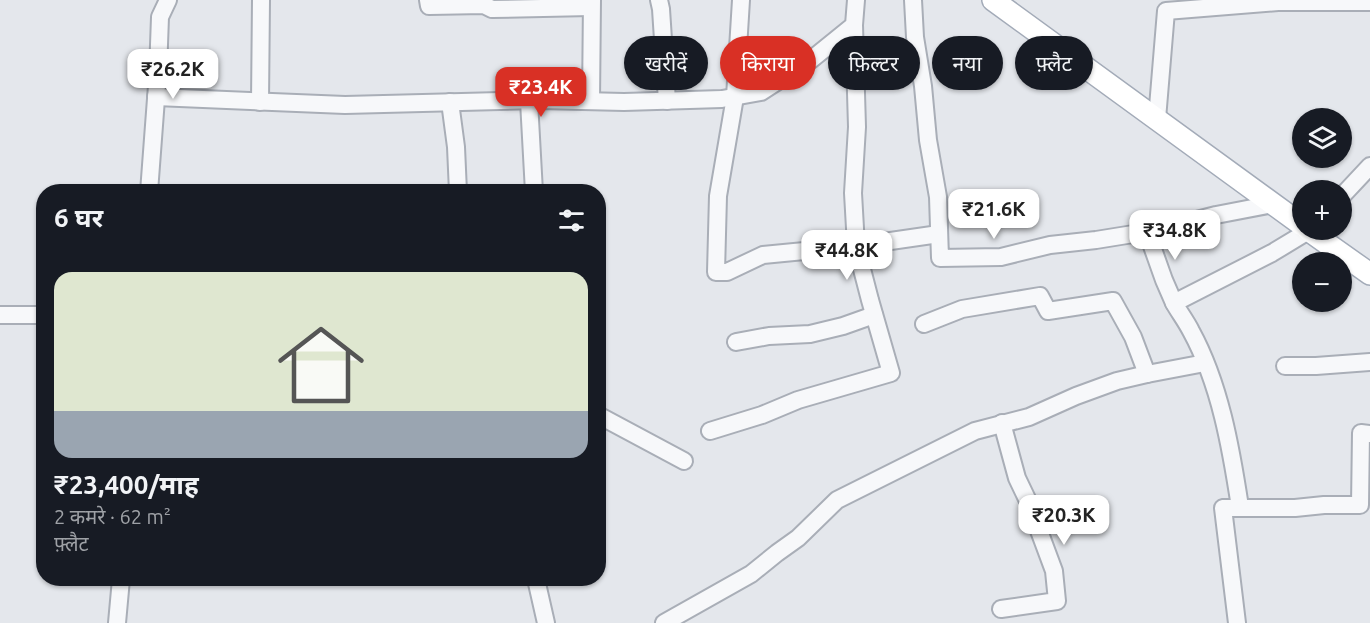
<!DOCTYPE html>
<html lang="hi">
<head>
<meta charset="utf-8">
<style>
  body { margin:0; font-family:Ubuntu,"Noto Sans Devanagari",sans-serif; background:#20242c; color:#f1f3f6; height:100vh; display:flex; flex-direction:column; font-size:22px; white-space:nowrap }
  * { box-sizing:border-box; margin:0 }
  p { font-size:20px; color:#9ea1a6 }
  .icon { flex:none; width:33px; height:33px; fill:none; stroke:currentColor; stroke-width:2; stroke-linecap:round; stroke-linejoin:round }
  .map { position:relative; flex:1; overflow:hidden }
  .sheet { position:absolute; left:36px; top:184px; width:570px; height:402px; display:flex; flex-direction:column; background:#171b24; border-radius:24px; box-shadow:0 2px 4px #0004 }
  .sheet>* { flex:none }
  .hud { position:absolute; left:624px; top:36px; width:570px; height:54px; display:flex; gap:12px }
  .buttons { position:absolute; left:1292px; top:108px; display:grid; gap:12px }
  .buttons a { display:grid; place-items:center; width:60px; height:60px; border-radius:50%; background:#171b24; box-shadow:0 2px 4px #0004; font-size:30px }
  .price { position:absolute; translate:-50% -51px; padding:0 14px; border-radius:12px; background:#fff; color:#222; font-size:20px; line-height:39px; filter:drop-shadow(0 2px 3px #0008) }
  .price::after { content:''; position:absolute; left:50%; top:36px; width:18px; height:14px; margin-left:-9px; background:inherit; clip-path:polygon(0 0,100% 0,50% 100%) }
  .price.active { background:#d93025; color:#fff }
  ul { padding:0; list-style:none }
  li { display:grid; align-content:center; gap:12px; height:318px; padding:0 18px }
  li span { display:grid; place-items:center; height:186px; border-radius:18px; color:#555 }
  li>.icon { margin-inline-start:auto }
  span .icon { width:108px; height:108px; fill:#fffc; stroke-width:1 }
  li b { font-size:26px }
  h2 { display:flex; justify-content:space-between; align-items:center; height:72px; padding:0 18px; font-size:26px }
  .tag { padding:0 21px; border-radius:27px; background:#171b24; box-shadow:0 2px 4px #0004; font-size:21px; line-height:54px }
  .tag.active { background:#d93025; color:#fff }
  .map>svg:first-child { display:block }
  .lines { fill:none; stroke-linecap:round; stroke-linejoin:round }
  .minor-casing { stroke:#a9aeb7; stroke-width:20 }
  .major-casing { stroke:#a3abb8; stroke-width:24 }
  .minor { stroke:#f7f8fa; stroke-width:16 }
  .major { stroke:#fff; stroke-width:21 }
</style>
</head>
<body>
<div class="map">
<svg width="1370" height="623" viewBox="0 0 1370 623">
  <rect width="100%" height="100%" fill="#e4e7ec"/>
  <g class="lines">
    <defs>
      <g id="minor">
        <polyline points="428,0 429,6 484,5 492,9 591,7"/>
        <polyline points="659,0 661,9 667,101"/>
        <polyline points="741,0 735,97 718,196 716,272 727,272 763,255 856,246 939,234"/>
        <polyline points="913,0 915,37 923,86 928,140 938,197 940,258 1001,257 1050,245 1096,240 1158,230 1216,215 1273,204"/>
        <polyline points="156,97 345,105 540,100 624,102 722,99 761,92 812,59 854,25 856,0"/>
        <polyline points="529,101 534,192"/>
        <polyline points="591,101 592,0"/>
        <polyline points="260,102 261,0"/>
        <polyline points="450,102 456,147 458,192"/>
        <polyline points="1157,119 1166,11 1278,2 1370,2"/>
        <polyline points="149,192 158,72 160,17 168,0"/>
        <polyline points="1341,197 1370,166"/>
        <polyline points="1147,232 1164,280 1174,303"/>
        <polyline points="0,315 44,315"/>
        <polyline points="924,324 962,309 1040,296 1048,311 1113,301 1133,337 1147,374"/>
        <polyline points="736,342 769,336 810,334 843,326 874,315"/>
        <polyline points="1285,366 1316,366 1370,362"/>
        <polyline points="598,415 684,461"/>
        <polyline points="710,431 762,415 798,400 891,373 870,300 856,246 853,193 857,127 854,25"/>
        <path d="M1240,507C1231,448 1220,384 1191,331C1186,321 1179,312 1174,303L1272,253L1310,230"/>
        <polyline points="536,579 546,623"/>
        <polyline points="1001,609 1057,601 1054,571 1028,501 1017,478 1002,423"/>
        <polyline points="117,623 121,579"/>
        <polyline points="664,623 751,574 777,553 798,538 837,500 975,431 1029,417 1076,396 1117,381 1147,374 1205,363"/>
        <polyline points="1237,623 1223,508 1295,508 1324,505 1360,505 1361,433 1370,434"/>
      </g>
      <g id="major">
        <polyline points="993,0 1302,225"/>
        <polyline points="1308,230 1370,274"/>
      </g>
    </defs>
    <use href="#minor" class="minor-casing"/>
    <use href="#major" class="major-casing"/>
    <use href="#minor" class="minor"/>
    <use href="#major" class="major"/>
  </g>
</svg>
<div class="buttons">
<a><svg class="icon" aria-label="layers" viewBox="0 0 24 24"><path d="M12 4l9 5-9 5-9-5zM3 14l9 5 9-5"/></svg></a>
<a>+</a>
<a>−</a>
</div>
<b class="price" style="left:173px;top:100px">₹26.2K</b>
<b class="price active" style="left:541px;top:118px">₹23.4K</b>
<b class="price" style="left:994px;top:240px">₹21.6K</b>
<b class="price" style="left:1175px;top:261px">₹34.8K</b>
<b class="price" style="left:847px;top:281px">₹44.8K</b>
<b class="price" style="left:1064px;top:546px">₹20.3K</b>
<div class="hud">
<a class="tag">खरीदें</a>
<a class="tag active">किराया</a>
<a class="tag">फ़िल्टर</a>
<a class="tag">नया</a>
<a class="tag">फ़्लैट</a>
</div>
<section class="sheet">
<h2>6 घर<svg class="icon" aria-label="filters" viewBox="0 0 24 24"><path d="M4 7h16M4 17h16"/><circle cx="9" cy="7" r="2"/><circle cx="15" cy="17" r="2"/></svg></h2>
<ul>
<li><span style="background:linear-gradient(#dfe7d0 75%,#9aa5b1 0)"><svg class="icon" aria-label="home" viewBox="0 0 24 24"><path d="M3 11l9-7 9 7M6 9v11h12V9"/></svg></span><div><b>₹23,400/माह</b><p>2 कमरे · 62 m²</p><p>फ़्लैट</p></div></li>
</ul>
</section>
</div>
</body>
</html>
